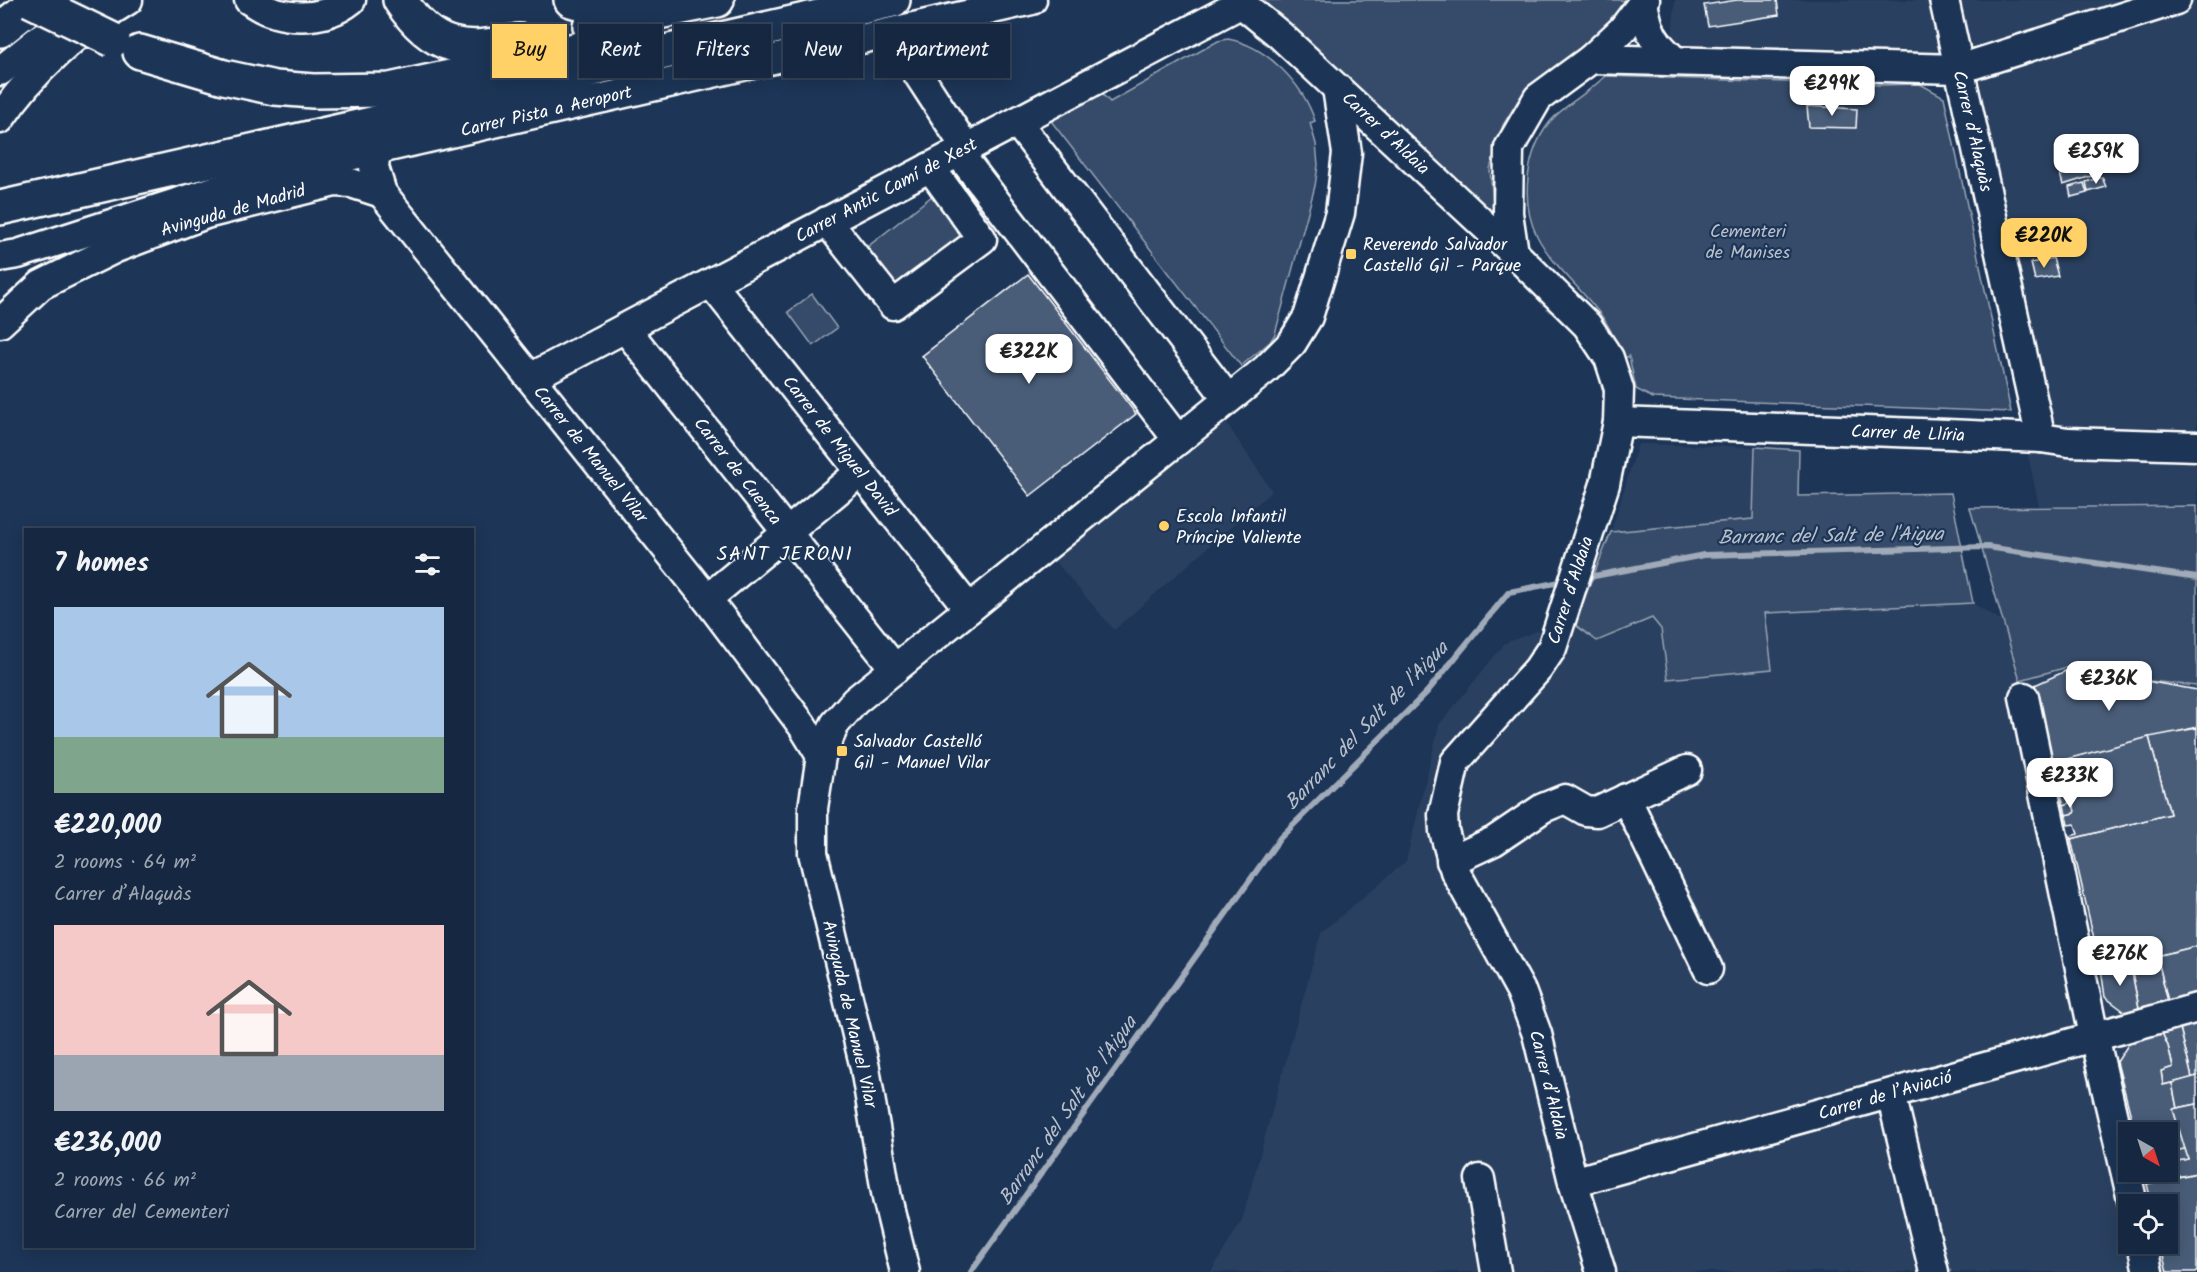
<!DOCTYPE html>
<html lang="en">
<head>
<meta charset="utf-8">
<style>
  body { margin:0; font-family:Kalam,sans-serif; background:#23344c; color:#f1f3f6; height:100vh; display:flex; flex-direction:column; font-size:22px; white-space:nowrap }
  * { box-sizing:border-box; margin:0 }
  p { font-size:20px; color:#9ea6b1 }
  .icon { flex:none; width:33px; height:33px; fill:none; stroke:currentColor; stroke-width:2; stroke-linecap:round; stroke-linejoin:round }
  .map { position:relative; flex:1; overflow:hidden }
  .side { position:absolute; left:24px; top:528px; width:450px; height:720px; display:flex; flex-direction:column; background:#162841; border-radius:0px; box-shadow:0 3px 15px #0003,0 0 0 2px #35445a }
  .side>* { flex:none }
  .hud { position:absolute; left:492px; top:24px; width:570px; height:54px; display:flex; gap:12px }
  .needle { width:39px; rotate:141deg }
  .tools { position:absolute; left:2118px; top:1122px; display:grid; gap:12px }
  .tools a { display:grid; place-items:center; width:60px; height:60px; border-radius:0px; background:#162841; box-shadow:0 3px 15px #0003,0 0 0 2px #35445a; font-size:30px }
  .price { position:absolute; translate:-50% -51px; padding:0 14px; border-radius:12px; background:#fff; color:#222; font-size:20px; line-height:39px; filter:drop-shadow(0 2px 3px #0008) }
  .price::after { content:''; position:absolute; left:50%; top:36px; width:18px; height:14px; margin-left:-9px; background:inherit; clip-path:polygon(0 0,100% 0,50% 100%) }
  .price.active { background:#ffd166; color:#111 }
  ul { padding:0; list-style:none }
  li { display:grid; align-content:center; gap:12px; height:318px; padding:0 30px }
  li span { display:grid; place-items:center; height:186px; border-radius:0px; color:#555 }
  li>.icon { margin-inline-start:auto }
  span .icon { width:108px; height:108px; fill:#fffc; stroke-width:1 }
  li b { font-size:26px }
  h2 { display:flex; justify-content:space-between; align-items:center; height:72px; padding:0 30px; font-size:26px }
  .pill { padding:0 21px; border-radius:0px; background:#162841; box-shadow:0 3px 15px #0003,0 0 0 2px #35445a; font-size:21px; line-height:54px }
  .pill.active { background:#ffd166; color:#111 }
  .map>svg:first-child { display:block }
  .built { fill:#2a4161; fill-rule:evenodd }
  .green { fill:#364b69; stroke:#9aa5b4; stroke-width:1.5 }
  .lines { fill:none; stroke-linecap:round; stroke-linejoin:round }
  .stream { stroke:#a0aab8; stroke-width:6 }
  .building { fill:#4a5d79; stroke:#fff; stroke-width:1.5 }
  .minor-casing { stroke:#fff; stroke-width:33 }
  .highway-casing { stroke:#fff; stroke-width:38 }
  .minor { stroke:#1d3557; stroke-width:28 }
  .highway { stroke:#1d3557; stroke-width:33 }
  .highway-bridge-casing { stroke:#fff; stroke-width:38; stroke-linecap:butt }
  .highway-bridge { stroke:#1d3557; stroke-width:33 }
  .poi-dot { fill:#ffd166; stroke:#1d3557; stroke-width:2 }
  .labels { text-anchor:middle; stroke-width:4.5; stroke-linejoin:round; paint-order:stroke }
  .street-label { font-size:18px; fill:#fff; stroke:#1d3557 }
  .park-label { font-size:18px; fill:#b9c0ca; stroke:#1d3557 }
  .poi-label { font-size:18px; fill:#fff; stroke:#1d3557; text-anchor:start }
  .water-label { font-size:20px; font-style:italic; fill:#b8c0ca; stroke:#1d3557 }
  .neighbourhood-label { font-size:20px; letter-spacing:1.5px; fill:#fff; stroke:#1d3557 }
</style>
</head>
<body>
<div class="map">
<svg width="2197" height="1272" viewBox="0 0 2197 1272">
  <rect width="100%" height="100%" fill="#1d3557"/>
  <filter id="ink" filterUnits="userSpaceOnUse"><feTurbulence type="fractalNoise" baseFrequency=".0167" numOctaves="2"/><feDisplacementMap in="SourceGraphic" scale="12" xChannelSelector="R" yChannelSelector="G"/><feConvolveMatrix kernelMatrix="1 2 1 2 8 2 1 2 1" color-interpolation-filters="sRGB"/></filter>
  <g filter="url(#ink)">
    <g class="built">
      <polygon points="1675,0 2197,0 2197,504 2039,506 1973,203 1952,78 1671,51"/>
      <polygon points="1223,418 1272,491 1114,630 1055,561"/>
      <polygon points="1638,444 1755,447 1753,519 1611,532"/>
      <path d="M1956,593L2042,645L2197,670V1272H1211L1242,1220L1321,933L1406,861L1439,725L1505,643L1592,611ZM2128,1132H2168V1172H2128ZM2128,1204H2168V1244H2128Z"/>
    </g>
    <g class="green">
      <polygon points="1260,0 1628,0 1608,27 1578,57 1547,73 1519,99 1503,125 1490,169 1494,215"/>
      <path d="M1228,39C1267,46 1303,84 1315,121L1310,123L1316,144L1318,165L1315,186L1275,334L1270,342L1241,366L1051,121L1100,92L1110,102L1218,41Z"/>
      <path d="M1605,76L1878,85L1920,84L1944,97L2011,412L1653,398L1636,389L1629,356L1623,359C1617,345 1612,330 1603,318C1584,290 1553,267 1537,236C1520,202 1526,153 1549,123C1564,104 1588,94 1605,76Z"/>
      <polygon points="932,196 964,237 898,289 866,248"/>
      <polygon points="812,294 837,328 813,346 788,312"/>
      <polygon points="1755,447 1799,450 1798,496 1951,493 1973,603 1765,613 1772,669 1668,679 1661,629 1652,618 1597,641 1574,624 1611,532 1753,519"/>
      <polygon points="2197,506 2197,686 2121,678 2071,666 2020,680 1970,508"/>
    </g>
    <g class="lines">
      <g class="stream">
        <polyline points="1584,578 1704,555 1987,547 2197,578"/>
        <polyline points="971,1272 1280,838 1427,692 1509,592 1565,581"/>
      </g>
    </g>
    <g class="building">
      <polygon points="1737,0 1777,0 1779,15 1708,26 1704,5"/>
      <polygon points="1807,106 1857,109 1856,128 1809,127"/>
      <polygon points="2093,159 2098,174 2063,185 2059,170"/>
      <polygon points="2102,177 2106,187 2088,192 2086,182"/>
      <polygon points="2084,183 2087,193 2071,197 2069,187"/>
      <polygon points="2047,225 2050,239 2029,242 2026,230"/>
      <polygon points="2053,258 2058,276 2035,280 2031,263"/>
      <polygon points="1028,274 1136,414 1030,496 922,356"/>
      <polygon points="2072,668 2197,690 2197,727 2052,763 2035,685"/>
      <polygon points="2197,728 2197,946 2157,956 2168,1001 2139,1008 2130,963 2101,969 2071,839 2170,814 2149,737"/>
      <polygon points="2149,737 2170,814 2071,839 2070,836 2078,834 2075,824 2068,825 2066,815 2075,813 2073,802 2064,805 2052,763"/>
      <polygon points="2073,802 2075,813 2066,815 2064,805"/>
      <polygon points="2197,946 2197,993 2168,1001 2157,956"/>
      <polygon points="2130,963 2139,1008 2125,1012 2105,997 2101,969"/>
      <polygon points="2197,1023 2197,1076 2192,1078 2180,1028"/>
      <polygon points="2180,1028 2192,1078 2163,1085 2161,1071 2173,1067 2168,1046 2162,1033"/>
      <polygon points="2162,1033 2168,1046 2173,1067 2161,1071 2163,1085 2172,1083 2177,1108 2173,1109 2185,1149 2168,1152 2168,1132 2135,1132 2117,1062 2131,1040"/>
      <polygon points="2197,1076 2197,1104 2177,1108 2172,1083"/>
      <polygon points="2197,1104 2197,1173 2171,1178 2168,1163 2188,1159 2173,1109"/>
      <polygon points="2185,1149 2188,1159 2168,1163 2168,1152"/>
      <polygon points="2168,1167 2171,1178 2147,1184 2144,1172 2168,1172"/>
      <polygon points="2197,1173 2197,1272 2167,1272 2160,1244 2168,1244 2168,1204 2152,1204 2147,1184"/>
    </g>
    <g class="lines">
      <defs>
        <g id="minor">
          <path d="M249,0C278,21 322,23 351,0"/>
          <polyline points="1237,0 1280,35 1514,253 1587,325 1609,358 1619,389 1618,422 1605,484 1552,648 1538,669 1455,762 1443,815 1444,831 1455,871 1521,991 1537,1034 1573,1182 1601,1272"/>
          <polyline points="1944,0 2041,438"/>
          <path d="M1643,3C1649,34 1652,40 1675,61"/>
          <polyline points="892,34 966,148"/>
          <polyline points="1591,59 1959,69 2176,0"/>
          <polyline points="0,71 89,0"/>
          <path d="M0,119C32,71 79,29 128,0"/>
          <polyline points="1017,122 1228,399"/>
          <polyline points="376,149 374,167 382,193 707,599 802,725 821,756"/>
          <polyline points="958,152 1178,440"/>
          <polyline points="827,221 893,305 982,239 930,167"/>
          <polyline points="1514,253 1508,213 1509,148 1538,98 1591,59 1622,30 1645,0"/>
          <polyline points="0,257 18,254 257,177 1032,0"/>
          <polyline points="711,283 969,609"/>
          <polyline points="0,323 41,285 116,248 206,214 335,182 351,183 382,193"/>
          <polyline points="625,328 895,669"/>
          <polyline points="530,378 1242,3"/>
          <polyline points="1618,422 1947,434 2041,438 2068,442 2197,446"/>
          <polyline points="707,599 860,472"/>
          <polyline points="2024,697 2094,1036 2133,1204"/>
          <polyline points="1626,798 1708,969"/>
          <polyline points="1451,861 1494,841 1543,808 1565,799 1586,811 1597,812 1687,770"/>
          <polyline points="1891,1094 1934,1272"/>
          <polyline points="1480,1179 1496,1272"/>
          <polyline points="1573,1182 2197,1008"/>
          <polyline points="2142,1244 2148,1272"/>
          <polyline points="905,1272 887,1198 865,1068 813,853 813,808 821,756 835,724 855,701 1266,369 1292,343 1308,317 1340,213 1347,153 1337,88"/>
        </g>
        <g id="highway">
          <path d="M400,0C433,51 463,52 519,41"/>
          <polyline points="571,0 598,8 629,12"/>
          <polyline points="590,26 717,0"/>
          <polyline points="0,30 38,0"/>
          <polyline points="140,52 224,77 275,88 313,91 390,90 626,39"/>
          <polyline points="0,208 402,117 567,78 599,67 893,0"/>
        </g>
      </defs>
      <use href="#minor" class="minor-casing"/>
      <use href="#highway" class="highway-casing"/>
      <use href="#minor" class="minor"/>
      <use href="#highway" class="highway"/>
      <defs>
        <polyline id="highway-bridge" points="30,0 113,40"/>
      </defs>
      <use href="#highway-bridge" class="highway-bridge-casing"/>
      <use href="#highway-bridge" class="highway-bridge"/>
    </g>
  </g>
  <g class="poi-dot">
    <rect x="1345" y="248" width="12" height="12" rx="3"/>
    <circle cx="1164" cy="526" r="6"/>
    <rect x="836" y="745" width="12" height="12" rx="3"/>
  </g>
  <g class="labels">
    <g class="street-label">
      <text transform="translate(546 111) rotate(-13)" y="6">Carrer Pista a Aeroport</text>
      <text transform="translate(1973 131) rotate(77)" y="6">Carrer d’Alaquàs</text>
      <text transform="translate(1386 133) rotate(43)" y="6">Carrer d’Aldaia</text>
      <text transform="translate(886 190) rotate(-28)" y="6">Carrer Antic Camí de Xest</text>
      <text transform="translate(233 210) rotate(-16)" y="6">Avinguda de Madrid</text>
      <text transform="translate(1908 433) rotate(2)" y="6">Carrer de Llíria</text>
      <text transform="translate(840 446) rotate(52)" y="6">Carrer de Miguel David</text>
      <text transform="translate(591 454) rotate(51)" y="6">Carrer de Manuel Vilar</text>
      <text transform="translate(738 471) rotate(52)" y="6">Carrer de Cuenca</text>
      <text transform="translate(1570 590) rotate(-72)" y="6">Carrer d’Aldaia</text>
      <text transform="translate(850 1014) rotate(77)" y="6">Avinguda de Manuel Vilar</text>
      <text transform="translate(1549 1085) rotate(76)" y="6">Carrer d’Aldaia</text>
      <text transform="translate(1885 1095) rotate(-16)" y="6">Carrer de l’Aviació</text>
    </g>
    <g class="park-label">
      <text x="1748" y="237">Cementeri<tspan x="1748" dy="21">de Manises</tspan></text>
    </g>
    <g class="poi-label">
      <text x="1363" y="250">Reverendo Salvador<tspan x="1363" dy="21">Castelló Gil - Parque</tspan></text>
      <text x="1176" y="522">Escola Infantil<tspan x="1176" dy="21">Príncipe Valiente</tspan></text>
      <text x="854" y="747">Salvador Castelló<tspan x="854" dy="21">Gil - Manuel Vilar</tspan></text>
    </g>
    <g class="water-label">
      <text transform="translate(1831 535) rotate(-1)" y="7">Barranc del Salt de l'Aigua</text>
      <text transform="translate(1366 725) rotate(-46)" y="7">Barranc del Salt de l'Aigua</text>
      <text transform="translate(1067 1110) rotate(-55)" y="7">Barranc del Salt de l'Aigua</text>
    </g>
    <g class="neighbourhood-label">
      <text x="785" y="560">SANT JERONI</text>
    </g>
  </g>
</svg>
<div class="tools">
<a><svg class="needle" viewBox="-14 -14 28 28"><path d="M0-13l5 13h-10z" fill="#e53935"/><path d="M0 13l5-13h-10z" fill="#9ea6b1"/></svg></a>
<a><svg class="icon" aria-label="locate" viewBox="0 0 24 24"><circle cx="12" cy="12" r="6"/><path d="M12 2v4M12 18v4M2 12h4M18 12h4"/></svg></a>
</div>
<b class="price" style="left:1832px;top:117px">€299K</b>
<b class="price" style="left:2096px;top:185px">€259K</b>
<b class="price active" style="left:2044px;top:269px">€220K</b>
<b class="price" style="left:1029px;top:385px">€322K</b>
<b class="price" style="left:2109px;top:712px">€236K</b>
<b class="price" style="left:2070px;top:809px">€233K</b>
<b class="price" style="left:2120px;top:987px">€276K</b>
<div class="hud">
<a class="pill active">Buy</a>
<a class="pill">Rent</a>
<a class="pill">Filters</a>
<a class="pill">New</a>
<a class="pill">Apartment</a>
</div>
<section class="side">
<h2>7 homes<svg class="icon" aria-label="filters" viewBox="0 0 24 24"><path d="M4 7h16M4 17h16"/><circle cx="9" cy="7" r="2"/><circle cx="15" cy="17" r="2"/></svg></h2>
<ul>
<li><span style="background:linear-gradient(#a9c7e8 70%,#7fa58c 0)"><svg class="icon" aria-label="home" viewBox="0 0 24 24"><path d="M3 11l9-7 9 7M6 9v11h12V9"/></svg></span><div><b>€220,000</b><p>2 rooms · 64 m²</p><p>Carrer d’Alaquàs</p></div></li>
<li><span style="background:linear-gradient(#f6c9c9 70%,#9aa5b1 0)"><svg class="icon" aria-label="home" viewBox="0 0 24 24"><path d="M3 11l9-7 9 7M6 9v11h12V9"/></svg></span><div><b>€236,000</b><p>2 rooms · 66 m²</p><p>Carrer del Cementeri</p></div></li>
</ul>
</section>
</div>
</body>
</html>
